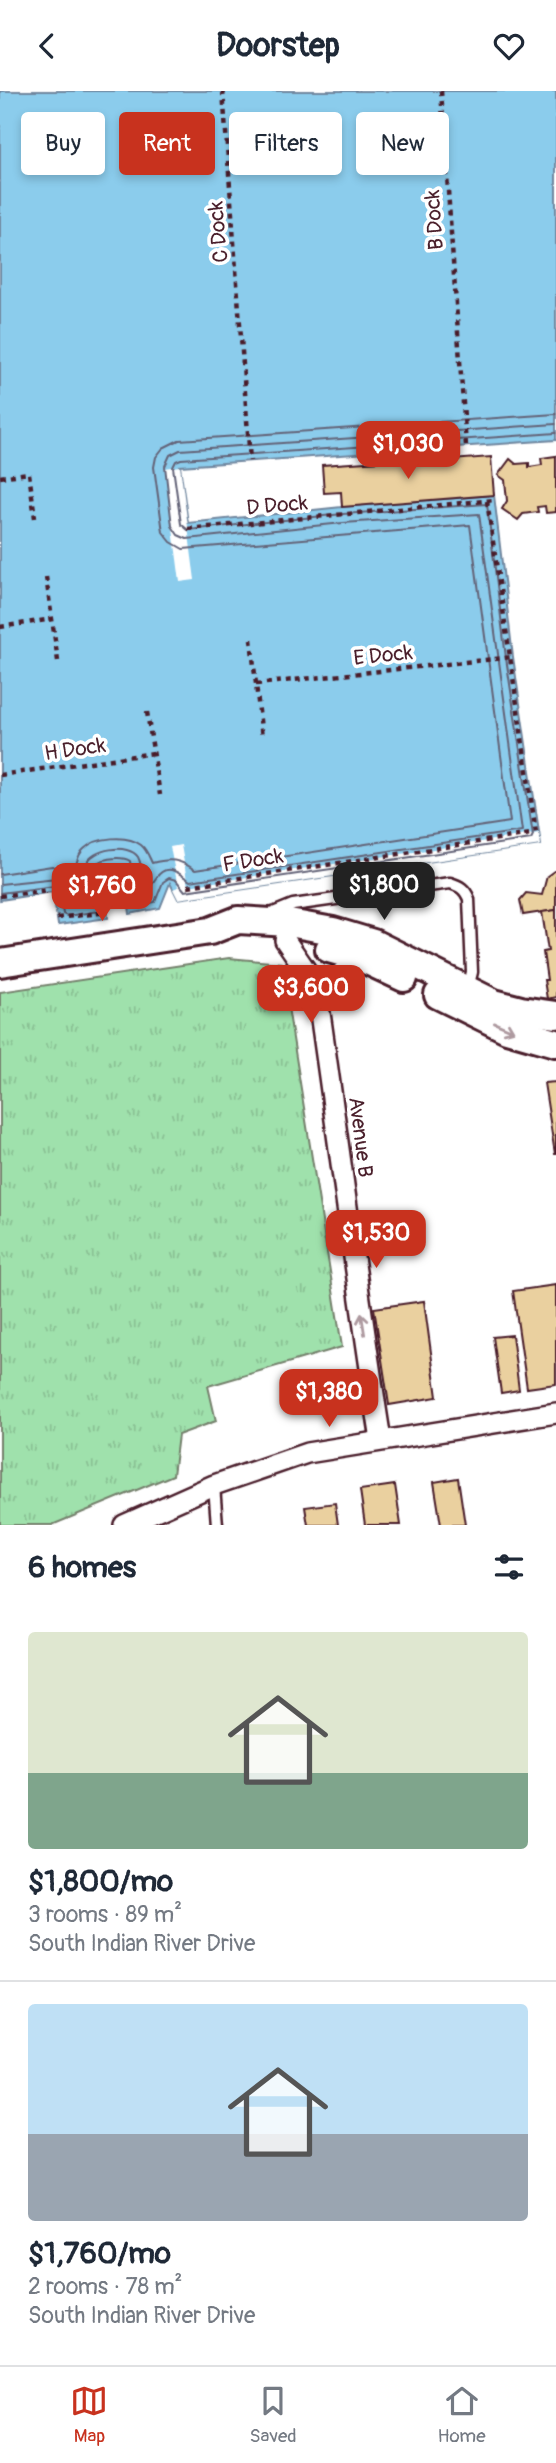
<!DOCTYPE html>
<html lang="en">
<head>
<meta charset="utf-8">
<style>
  body { margin:0; font-family:Pangolin,sans-serif; background:#f2f2f3; color:#1f2937; height:100vh; display:flex; flex-direction:column; font-size:26px; white-space:nowrap }
  * { box-sizing:border-box; margin:0 }
  p { font-size:23px; color:#747a83 }
  .icon { flex:none; width:38px; height:38px; fill:none; stroke:currentColor; stroke-width:2; stroke-linecap:round; stroke-linejoin:round }
  .map { position:relative; height:1434px; overflow:hidden }
  .sheet { display:flex; flex-direction:column; background:#fff; flex:1 }
  .sheet>* { flex:none }
  .guide { position:absolute; left:21px; top:21px; width:514px; height:63px; display:flex; gap:14px }
  .price { position:absolute; translate:-50% -60px; padding:0 16px; border-radius:14px; background:#c8321e; color:#fff; font-size:23px; line-height:46px; filter:drop-shadow(0 2px 4px #0008) }
  .price::after { content:''; position:absolute; left:50%; top:42px; width:21px; height:16px; margin-left:-10px; background:inherit; clip-path:polygon(0 0,100% 0,50% 100%) }
  .price.active { background:#222; color:#fff }
  ul { padding:0; list-style:none }
  li { display:grid; align-content:center; gap:14px; height:371px; padding:0 28px }
  li+li { border-top:2px solid #e0e1e3 }
  li span { display:grid; place-items:center; height:217px; border-radius:7px; color:#555 }
  li>.icon { margin-inline-start:auto }
  span .icon { width:126px; height:126px; fill:#fffc; stroke-width:1 }
  li b { font-size:30px }
  h2 { display:flex; justify-content:space-between; align-items:center; height:84px; padding:0 28px; font-size:30px }
  .pill { padding:0 24px; border-radius:7px; background:#fff; box-shadow:0 4px 10px #0003; font-size:24px; line-height:63px }
  .pill.active { background:#c8321e; color:#fff }
  header { display:flex; justify-content:space-between; align-items:center; height:91px; padding:0 28px; background:#fff; font-size:32px; font-weight:700 }
  .menu { display:flex; justify-content:space-around; align-items:center; height:98px; border-top:2px solid #e0e1e3; background:#fff; font-size:19px; color:#747a83 }
  .menu a { display:grid; justify-items:center; gap:4px }
  .menu .active { color:#c8321e }
  .map>svg:first-child { display:block }
  .grass { fill:url(#grass-tufts); stroke:#74806c; stroke-width:2 }
  .water { fill:#8bccec; stroke:#71879f; stroke-width:2 }
  .pier { fill:#fff }
  .lines { fill:none; stroke-linecap:round; stroke-linejoin:round }
  .shore { stroke:#646478; stroke-width:2 }
  .building { fill:#ead09f; stroke:#4a1f2b; stroke-width:2 }
  .lane-casing { stroke:#4a1f2b; stroke-width:15 }
  .street-casing { stroke:#4a1f2b; stroke-width:24 }
  .secondary-casing { stroke:#4a1f2b; stroke-width:32 }
  .path { stroke:#4a1f2b; stroke-width:4.5; stroke-dasharray:5 5; stroke-linecap:butt }
  .lane { stroke:#fff; stroke-width:10 }
  .street { stroke:#fff; stroke-width:19 }
  .secondary { stroke:#fff; stroke-width:26 }
  .oneway { stroke:#ae9aa0 }
  .labels { text-anchor:middle; stroke-width:7; stroke-linejoin:round; paint-order:stroke }
  .street-label { font-size:21px; fill:#4a1f2b; stroke:#fff }
</style>
</head>
<body>
<header><svg class="icon" aria-label="back" viewBox="0 0 24 24"><path d="M15 5l-7 7 7 7"/></svg>Doorstep<svg class="icon" aria-label="heart" viewBox="0 0 24 24"><path d="M12 20l-8-8c-3-5 5-10 8-4 3-6 11-1 8 4z"/></svg></header>
<div class="map">
<svg width="556" height="1434" viewBox="0 0 556 1434">
  <defs>
    <pattern id="grass-tufts" width="24" height="20" patternUnits="userSpaceOnUse" patternTransform="scale(1.75)"><rect width="24" height="20" fill="#9fe1ac"/><path d="M3 7l-1-3M5 7V3M7 7l1-3M15 17l-1-3M17 17v-4M19 17l1-3" fill="none" stroke="#8ac194"/></pattern>
  </defs>
  <rect width="100%" height="100%" fill="#fff"/>
  <filter id="ink" filterUnits="userSpaceOnUse"><feTurbulence type="fractalNoise" baseFrequency=".0143" numOctaves="2"/><feDisplacementMap in="SourceGraphic" scale="14" xChannelSelector="R" yChannelSelector="G"/><feConvolveMatrix kernelMatrix="1 2 1 2 8 2 1 2 1" color-interpolation-filters="sRGB"/></filter>
  <g filter="url(#ink)">
    <polygon class="grass" points="229,867 281,872 342,1256 208,1295 216,1330 178,1344 173,1384 52,1434 0,1434 0,901"/>
    <polygon class="water" points="0,0 556,0 556,349 180,375 188,432 342,416 494,404 513,566 541,754 178,808 170,792 160,817 130,823 124,774 102,776 108,827 58,834 53,801 0,809"/>
    <g class="pier">
      <polygon points="427,344 431,357 392,360 395,346"/>
      <polygon points="180,375 195,489 180,491 165,377"/>
      <polygon points="539,742 541,754 178,808 173,798 178,796 170,756 181,754 188,795"/>
    </g>
    <g class="lines">
      <g class="shore">
        <path d="M0,783L52,775L73,782C77,775 76,765 84,758C96,746 127,743 141,754C147,759 149,766 152,772C170,767 179,768 195,779L510,731L470,434L183,458L171,451L163,441L154,376L156,366L163,357L179,349L556,323"/>
        <path d="M0,793L57,787L67,794L71,813L75,815L90,812C89,800 83,785 86,774C91,757 129,752 138,766C143,775 142,789 143,799L147,801C151,797 152,792 156,787C167,770 180,783 190,790L522,740L479,423L343,432L187,448L178,444L172,435L165,375L170,364L180,359L556,333"/>
        <path d="M0,802L55,795L60,801L63,823L67,825L99,820L95,778L97,772C105,767 122,765 130,770L136,811L140,814L155,811L163,791L169,787L176,789L185,800L531,748L533,744L506,567L487,413L343,423L188,439L181,433L173,376L176,370L181,368L556,342"/>
      </g>
    </g>
    <g class="building">
      <polygon points="556,365 556,421 546,422 545,415 537,416 538,421 523,423 518,429 502,418 507,410 505,389 498,384 510,368 516,373 529,372 529,376 542,374 541,367"/>
      <polygon points="491,366 494,404 342,416 341,401 324,402 322,374 410,368 411,372"/>
      <polygon points="554,780 556,780 556,819 523,824 520,809 526,802 542,804 547,785"/>
      <polygon points="556,819 556,906 547,908 544,889 547,889 543,861 548,860 542,821"/>
      <polygon points="556,991 556,1063 555,1063 544,992"/>
      <polygon points="556,1194 556,1293 527,1297 513,1200"/>
      <polygon points="424,1210 437,1306 389,1314 374,1217"/>
      <polygon points="512,1244 519,1299 501,1302 493,1246"/>
      <polygon points="458,1387 465,1434 441,1434 434,1391"/>
      <polygon points="395,1394 401,1434 365,1434 360,1399"/>
      <polygon points="335,1412 338,1434 308,1434 305,1416"/>
    </g>
    <g class="lines">
      <defs>
        <g id="lane">
          <path d="M271,823L293,814L450,792C460,795 465,798 469,808L472,881L468,897"/>
          <polyline points="214,1394 217,1434"/>
        </g>
        <g id="street">
          <polyline points="285,849 305,878 319,915 340,883 361,867"/>
          <path d="M319,915C340,1060 358,1205 381,1349"/>
          <polyline points="124,1434 214,1394 307,1362 556,1322"/>
        </g>
        <g id="secondary">
          <polyline points="329,858 361,867 404,887"/>
          <polyline points="0,872 210,840 238,829 289,832 333,840 373,852 494,912 521,919 556,924"/>
          <polyline points="438,904 507,938 556,952"/>
        </g>
      </defs>
      <use href="#lane" class="lane-casing"/>
      <use href="#street" class="street-casing"/>
      <use href="#secondary" class="secondary-casing"/>
      <g class="path">
        <polyline points="223,0 250,370"/>
        <polyline points="441,0 466,355"/>
        <polyline points="0,386 29,382 35,427"/>
        <polyline points="487,410 536,742"/>
        <polyline points="188,438 494,409"/>
        <polyline points="46,486 58,570"/>
        <polyline points="0,536 52,528"/>
        <polyline points="251,548 262,647"/>
        <polyline points="256,593 513,566"/>
        <polyline points="147,621 160,704"/>
        <polyline points="0,684 154,662"/>
        <polyline points="188,795 531,743"/>
        <polyline points="0,805 48,799 48,802"/>
        <polyline points="57,827 108,821"/>
      </g>
      <use href="#lane" class="lane"/>
      <use href="#street" class="street"/>
      <use href="#secondary" class="secondary"/>
    </g>
    <defs><path id="oneway-shaft" d="M-6 0H5M1.5-3L5.5 0L1.5 3" fill="none" stroke-width="1.6" stroke-linecap="round" stroke-linejoin="round" transform="scale(1.75)"/></defs>
    <g class="oneway">
      <use href="#oneway-shaft" transform="translate(504 936) rotate(23)"/>
      <use href="#oneway-shaft" transform="translate(363 1233) rotate(-99)"/>
    </g>
  </g>
  <g class="labels">
    <g class="street-label">
      <text transform="translate(434 129) rotate(-94)" y="7">B Dock</text>
      <text transform="translate(218 141) rotate(-95)" y="7">C Dock</text>
      <text transform="translate(277 414) rotate(-5)" y="7">D Dock</text>
      <text transform="translate(383 564) rotate(-6)" y="7">E Dock</text>
      <text transform="translate(75 658) rotate(-8)" y="7">H Dock</text>
      <text transform="translate(253 769) rotate(-9)" y="7">F Dock</text>
      <text transform="translate(361 1046) rotate(83)" y="7">Avenue B</text>
    </g>
  </g>
</svg>
<b class="price" style="left:408px;top:390px">$1,030</b>
<b class="price active" style="left:384px;top:831px">$1,800</b>
<b class="price" style="left:102px;top:832px">$1,760</b>
<b class="price" style="left:311px;top:934px">$3,600</b>
<b class="price" style="left:376px;top:1179px">$1,530</b>
<b class="price" style="left:329px;top:1338px">$1,380</b>
<div class="guide">
<a class="pill">Buy</a>
<a class="pill active">Rent</a>
<a class="pill">Filters</a>
<a class="pill">New</a>
</div>
</div>
<section class="sheet">
<h2>6 homes<svg class="icon" aria-label="filters" viewBox="0 0 24 24"><path d="M4 7h16M4 17h16"/><circle cx="9" cy="7" r="2"/><circle cx="15" cy="17" r="2"/></svg></h2>
<ul>
<li><span style="background:linear-gradient(#dfe7d0 65%,#7fa58c 0)"><svg class="icon" aria-label="home" viewBox="0 0 24 24"><path d="M3 11l9-7 9 7M6 9v11h12V9"/></svg></span><div><b>$1,800/mo</b><p>3 rooms · 89 m²</p><p>South Indian River Drive</p></div></li>
<li><span style="background:linear-gradient(#bfe0f5 60%,#9aa5b1 0)"><svg class="icon" aria-label="home" viewBox="0 0 24 24"><path d="M3 11l9-7 9 7M6 9v11h12V9"/></svg></span><div><b>$1,760/mo</b><p>2 rooms · 78 m²</p><p>South Indian River Drive</p></div></li>
</ul>
</section>
<nav class="menu">
<a class="active"><svg class="icon" aria-label="map" viewBox="0 0 24 24"><path d="M3 6l6-2 6 2 6-2v14l-6 2-6-2-6 2zM9 4v14M15 6v14"/></svg>Map</a>
<a><svg class="icon" aria-label="saved" viewBox="0 0 24 24"><path d="M7 4h10v16l-5-4-5 4z"/></svg>Saved</a>
<a><svg class="icon" aria-label="home" viewBox="0 0 24 24"><path d="M3 11l9-7 9 7M6 9v11h12V9"/></svg>Home</a>
</nav>
</body>
</html>
